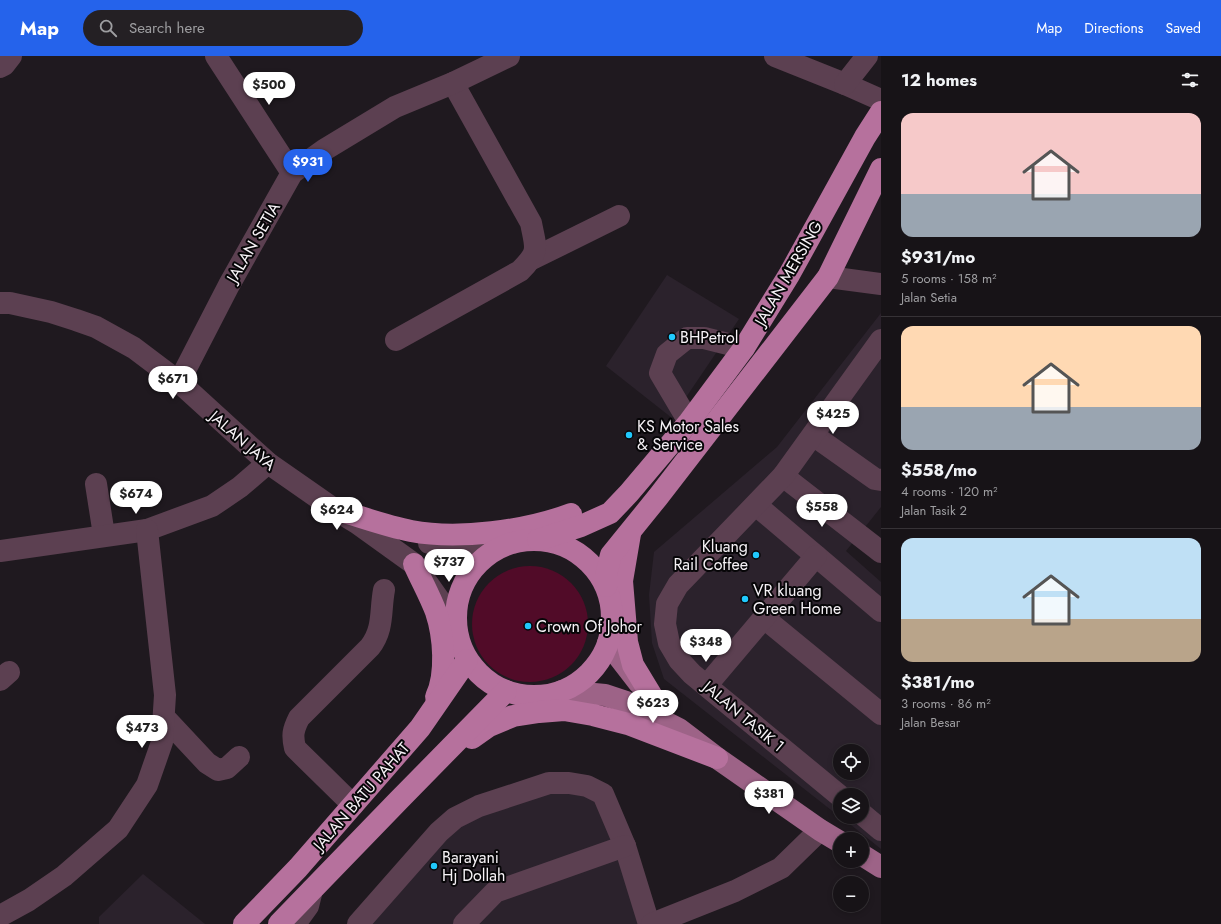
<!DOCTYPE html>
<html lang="en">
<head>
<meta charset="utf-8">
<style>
  body { margin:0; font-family:Jost,sans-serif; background:#242024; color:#f1f3f6; height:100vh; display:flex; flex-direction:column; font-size:15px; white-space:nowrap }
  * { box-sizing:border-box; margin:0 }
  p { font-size:13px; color:#9e9ea1 }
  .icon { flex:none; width:22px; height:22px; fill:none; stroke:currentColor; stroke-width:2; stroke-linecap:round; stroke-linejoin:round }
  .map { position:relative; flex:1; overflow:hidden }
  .sheet { display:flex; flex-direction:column; background:#171317; width:340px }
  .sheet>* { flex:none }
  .fabs { position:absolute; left:833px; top:688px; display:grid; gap:8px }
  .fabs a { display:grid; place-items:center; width:36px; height:36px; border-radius:50%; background:#171317; box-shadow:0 2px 6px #0003,0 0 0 1px #363236; font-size:20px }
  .price { position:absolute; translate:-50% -34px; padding:0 9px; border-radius:14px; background:#fff; color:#222; font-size:13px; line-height:26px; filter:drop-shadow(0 1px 2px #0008) }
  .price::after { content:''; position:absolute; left:50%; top:24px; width:12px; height:9px; margin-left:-6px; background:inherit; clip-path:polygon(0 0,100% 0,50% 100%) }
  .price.current { background:#2563eb; color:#fff }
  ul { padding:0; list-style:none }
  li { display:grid; align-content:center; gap:8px; height:212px; padding:0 20px }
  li+li { border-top:1px solid #363236 }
  li span { display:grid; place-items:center; height:124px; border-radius:12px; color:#555 }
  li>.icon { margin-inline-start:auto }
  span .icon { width:72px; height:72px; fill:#fffc; stroke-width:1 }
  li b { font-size:17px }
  h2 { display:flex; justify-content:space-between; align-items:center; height:48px; padding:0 20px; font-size:17px }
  header { display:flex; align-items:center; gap:24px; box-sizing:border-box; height:56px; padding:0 20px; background:#2563eb; color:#fff }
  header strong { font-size:19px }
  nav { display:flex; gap:22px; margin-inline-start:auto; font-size:14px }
  .search { width:280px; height:36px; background:#242024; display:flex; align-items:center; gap:10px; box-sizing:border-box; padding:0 14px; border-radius:22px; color:#9e9ea1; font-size:15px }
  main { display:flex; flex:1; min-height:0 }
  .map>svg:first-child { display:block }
  .built { fill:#2b222c; fill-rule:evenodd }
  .green { fill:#510b28 }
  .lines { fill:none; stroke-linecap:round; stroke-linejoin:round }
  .minor { stroke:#5c4051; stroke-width:22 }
  .major { stroke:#9d6387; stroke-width:22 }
  .highway { stroke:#b6719d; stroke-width:22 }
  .poi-dot { fill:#20c9fd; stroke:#070608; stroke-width:1.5 }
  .labels { text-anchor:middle; stroke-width:4; stroke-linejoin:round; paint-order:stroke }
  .street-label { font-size:16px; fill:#f6f2f6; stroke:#070608 }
  .poi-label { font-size:16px; fill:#f6f2f6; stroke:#070608; text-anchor:start }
</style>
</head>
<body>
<header>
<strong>Map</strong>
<div class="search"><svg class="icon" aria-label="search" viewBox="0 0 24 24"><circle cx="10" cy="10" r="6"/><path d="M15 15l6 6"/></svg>Search here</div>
<nav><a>Map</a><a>Directions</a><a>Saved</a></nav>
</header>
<main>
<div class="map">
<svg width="881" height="868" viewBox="0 0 881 868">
  <rect width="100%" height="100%" fill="#1f191f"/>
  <g class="built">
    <polygon points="667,219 739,263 672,362 606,310"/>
    <path d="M881,257V451L846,495L881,526V793L841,761H862V739H840V761L664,623L652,587L649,539L654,496L777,391ZM840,695H862V717H840Z"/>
    <polygon points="589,726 654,868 355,868 441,770"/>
    <polygon points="143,818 205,868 99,868 99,861"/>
  </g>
  <circle class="green" cx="530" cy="568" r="58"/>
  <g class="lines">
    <g class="minor">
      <polyline points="216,0 292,117"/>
      <polyline points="775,0 845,28 881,44"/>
      <polyline points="0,11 4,9 11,0"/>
      <polyline points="845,28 867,0"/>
      <polyline points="532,203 619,160"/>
      <polyline points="828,221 881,228"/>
      <polyline points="0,247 10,247 51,256 76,264 96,271 134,292 179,326 268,407 334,453 357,467 414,508 455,566"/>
      <path d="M396,284L520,215C540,195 536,193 531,167L453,27"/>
      <polyline points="179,326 229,229 292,117 324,94 395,51 453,27 509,0"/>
      <polyline points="689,366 660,317 667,298 687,282 704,282 744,292"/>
      <polyline points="813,379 875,423 881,424"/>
      <polyline points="783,420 881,496"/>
      <polyline points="96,428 104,479"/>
      <polyline points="756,449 881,555"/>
      <path d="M429,487C457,491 484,489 512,487"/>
      <polyline points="0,495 147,474 212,450 240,431 268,407"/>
      <polyline points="764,562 881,658"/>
      <polyline points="0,624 9,616"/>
      <polyline points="707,629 816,500"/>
      <polyline points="164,661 207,707 218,714 227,712 239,701"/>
      <polyline points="840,740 692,618 679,604 669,587 665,568 667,548 678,529 783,420 881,284"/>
      <path d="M353,749L295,692C292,679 293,674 299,662L370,591C384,573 380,555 384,534"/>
      <polyline points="862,758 881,774"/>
      <polyline points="0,860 29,844 64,820 118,773 147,729 162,686 165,639 147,474"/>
      <polyline points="295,868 308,850 312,834"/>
      <polyline points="358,868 439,776 455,762 479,750 549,727 569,727 587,730 603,738 625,790 649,868"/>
      <polyline points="464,868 495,836 625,790"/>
      <polyline points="652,868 735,835 781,812 820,774"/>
    </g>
    <g class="major">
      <polyline points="608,587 639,627"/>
      <polyline points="562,635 605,639 626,646 679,673 717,702 820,774 840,786"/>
      <polyline points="862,799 881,811"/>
    </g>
    <g class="highway">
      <path d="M334,453C359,460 385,470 411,475C458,484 526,475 571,458"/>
      <polyline points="630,478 622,525 627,586 633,609 653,642"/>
      <circle cx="534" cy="562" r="78"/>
      <polyline points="538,484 581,470 610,457 629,437 689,366 744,292 789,219 865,81 881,56"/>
      <path d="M414,508C421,524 430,540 436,556C444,580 447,618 436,641"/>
      <polyline points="606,530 606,519 611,499 658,441 828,221 881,113"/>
      <polyline points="472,682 489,670 513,660 539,656 564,654 593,659 628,668 717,702"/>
      <polyline points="244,868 298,812 420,672 467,604"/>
      <polyline points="279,868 398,745 506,635"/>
    </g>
  </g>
  <g class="poi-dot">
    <circle cx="672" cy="281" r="4"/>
    <circle cx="629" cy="379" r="4"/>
    <circle cx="756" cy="499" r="4"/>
    <circle cx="745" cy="543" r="4"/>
    <circle cx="528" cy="570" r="4"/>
    <circle cx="434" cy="810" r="4"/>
  </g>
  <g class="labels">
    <g class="street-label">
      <text transform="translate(253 186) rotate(-60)" y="6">JALAN SETIA</text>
      <text transform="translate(788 217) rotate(-60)" y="6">JALAN MERSING</text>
      <text transform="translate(243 384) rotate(41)" y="6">JALAN JAYA</text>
      <text transform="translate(744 660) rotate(40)" y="6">JALAN TASIK 1</text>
      <text transform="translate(361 740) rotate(-49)" y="6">JALAN BATU PAHAT</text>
    </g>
    <g class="poi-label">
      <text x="680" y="287">BHPetrol</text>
      <text x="637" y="376">KS Motor Sales<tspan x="637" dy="18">&amp; Service</tspan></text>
      <text x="748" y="496" text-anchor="end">Kluang<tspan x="748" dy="18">Rail Coffee</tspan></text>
      <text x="753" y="540">VR kluang<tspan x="753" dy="18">Green Home</tspan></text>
      <text x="536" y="576">Crown Of Johor</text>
      <text x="442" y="807">Barayani<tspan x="442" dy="18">Hj Dollah</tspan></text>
    </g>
  </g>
</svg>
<div class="fabs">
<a><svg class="icon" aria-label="locate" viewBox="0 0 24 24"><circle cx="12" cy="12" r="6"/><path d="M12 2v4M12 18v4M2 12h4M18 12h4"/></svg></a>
<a><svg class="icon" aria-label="layers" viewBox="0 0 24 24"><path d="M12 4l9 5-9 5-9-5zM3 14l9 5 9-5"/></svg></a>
<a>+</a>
<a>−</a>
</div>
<b class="price" style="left:269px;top:50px">$500</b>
<b class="price current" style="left:308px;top:127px">$931</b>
<b class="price" style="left:173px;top:344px">$671</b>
<b class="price" style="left:833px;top:379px">$425</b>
<b class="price" style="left:136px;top:459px">$674</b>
<b class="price" style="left:822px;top:472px">$558</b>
<b class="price" style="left:337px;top:475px">$624</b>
<b class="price" style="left:449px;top:527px">$737</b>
<b class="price" style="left:706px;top:607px">$348</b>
<b class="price" style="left:653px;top:668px">$623</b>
<b class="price" style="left:142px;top:693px">$473</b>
<b class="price" style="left:769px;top:759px">$381</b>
</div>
<section class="sheet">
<h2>12 homes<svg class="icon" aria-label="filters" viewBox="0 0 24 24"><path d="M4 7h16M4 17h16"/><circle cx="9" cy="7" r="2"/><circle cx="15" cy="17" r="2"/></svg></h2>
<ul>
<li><span style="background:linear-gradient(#f6c9c9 65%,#9aa5b1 0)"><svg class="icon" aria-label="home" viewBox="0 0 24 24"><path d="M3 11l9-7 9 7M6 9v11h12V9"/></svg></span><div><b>$931/mo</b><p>5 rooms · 158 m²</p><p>Jalan Setia</p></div></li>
<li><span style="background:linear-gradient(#ffd9b3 65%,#9aa5b1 0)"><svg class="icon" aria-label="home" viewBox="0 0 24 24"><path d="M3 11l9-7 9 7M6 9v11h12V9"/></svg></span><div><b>$558/mo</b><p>4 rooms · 120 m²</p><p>Jalan Tasik 2</p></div></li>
<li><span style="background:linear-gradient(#bfe0f5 65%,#b9a48a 0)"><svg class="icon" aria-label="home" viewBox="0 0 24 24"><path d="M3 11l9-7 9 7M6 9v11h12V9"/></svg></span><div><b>$381/mo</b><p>3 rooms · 86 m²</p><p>Jalan Besar</p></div></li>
</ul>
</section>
</main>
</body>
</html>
